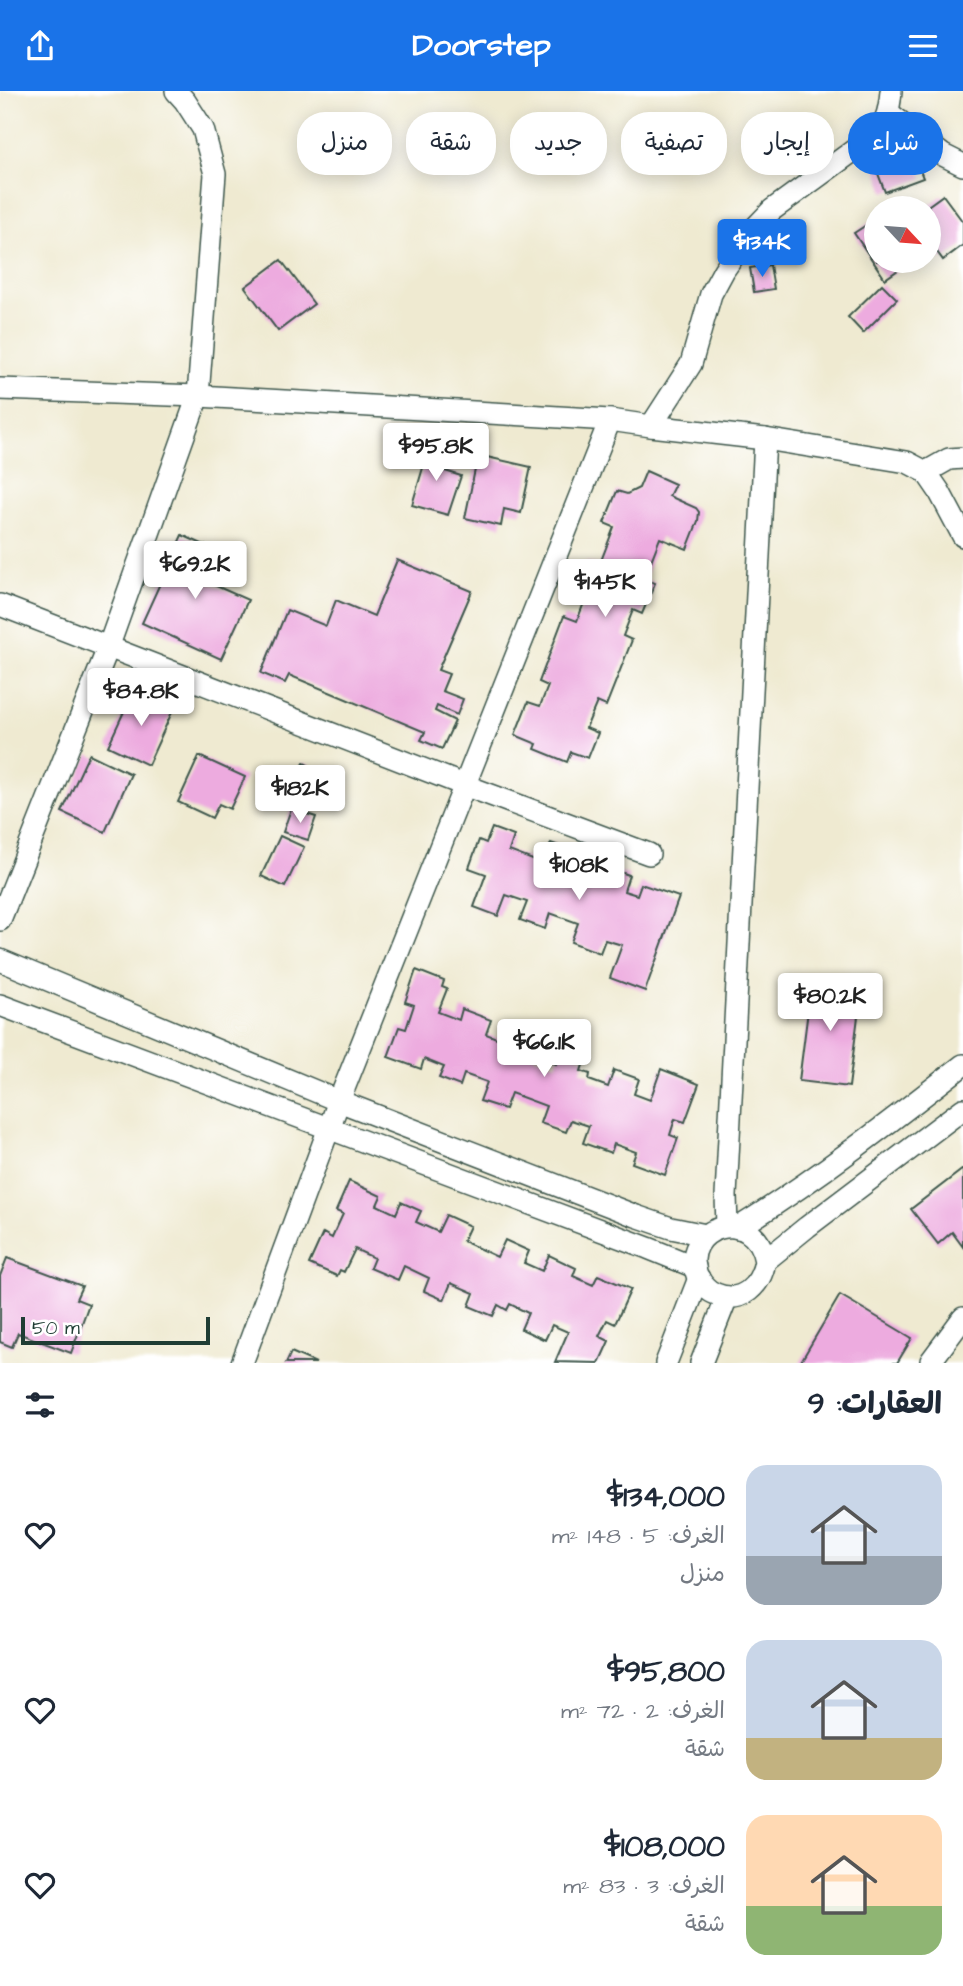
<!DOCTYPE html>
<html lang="ar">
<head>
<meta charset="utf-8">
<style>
  body { margin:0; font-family:"Architects Daughter","Playpen Sans Arabic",sans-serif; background:#f2f2f3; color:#1f2937; direction:rtl; height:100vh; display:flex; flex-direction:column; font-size:26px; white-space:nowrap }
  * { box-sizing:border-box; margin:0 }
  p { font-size:23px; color:#747a83 }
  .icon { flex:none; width:38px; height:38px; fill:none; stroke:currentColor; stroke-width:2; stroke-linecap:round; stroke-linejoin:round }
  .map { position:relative; height:1272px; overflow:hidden; direction:ltr }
  .drawer { display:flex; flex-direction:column; background:#fff; flex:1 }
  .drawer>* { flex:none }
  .guide { position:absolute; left:21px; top:21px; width:922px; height:63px; direction:rtl; display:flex; gap:14px }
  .needle { width:46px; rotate:116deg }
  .fabs { position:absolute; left:864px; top:105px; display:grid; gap:14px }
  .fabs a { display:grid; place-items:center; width:77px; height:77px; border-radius:50%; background:#fff; box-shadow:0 4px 18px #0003; font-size:35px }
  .scale { position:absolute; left:21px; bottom:18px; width:189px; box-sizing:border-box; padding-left:7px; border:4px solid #1f3d34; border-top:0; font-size:19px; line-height:24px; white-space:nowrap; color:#1f3d34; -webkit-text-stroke:5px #fff; paint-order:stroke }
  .price { position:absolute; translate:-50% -60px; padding:0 16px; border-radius:7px; background:#fff; color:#222; font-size:23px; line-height:46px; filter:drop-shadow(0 2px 4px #0008) }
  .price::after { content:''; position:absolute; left:50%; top:42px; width:21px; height:16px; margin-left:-10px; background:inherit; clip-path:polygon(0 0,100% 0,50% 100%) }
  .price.selected { background:#1a73e8; color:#fff }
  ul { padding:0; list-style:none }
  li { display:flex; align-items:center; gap:21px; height:175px; padding:0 21px }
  li span { display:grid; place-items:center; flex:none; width:196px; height:140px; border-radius:21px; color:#555 }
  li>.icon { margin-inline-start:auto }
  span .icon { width:84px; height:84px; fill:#fffc; stroke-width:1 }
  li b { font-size:30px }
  h2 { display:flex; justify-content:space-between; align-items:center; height:84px; padding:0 21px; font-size:30px }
  .pill { padding:0 24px; border-radius:28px; background:#fff; box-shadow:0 4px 18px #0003; font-size:24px; line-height:63px }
  .pill.selected { background:#1a73e8; color:#fff }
  header { display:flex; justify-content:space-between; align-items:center; height:91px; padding:0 21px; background:#1a73e8; color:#fff; font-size:32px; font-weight:800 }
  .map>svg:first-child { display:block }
  .building { fill:#edabdf }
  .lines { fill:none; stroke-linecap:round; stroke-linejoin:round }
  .minor-casing { stroke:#3e574c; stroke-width:24 }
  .minor { stroke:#fff; stroke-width:21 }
</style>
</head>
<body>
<header><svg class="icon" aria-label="menu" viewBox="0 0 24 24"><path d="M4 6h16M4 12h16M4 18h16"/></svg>Doorstep<svg class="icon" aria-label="share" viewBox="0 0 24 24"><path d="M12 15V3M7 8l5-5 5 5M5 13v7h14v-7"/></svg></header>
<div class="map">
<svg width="963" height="1272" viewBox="0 0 963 1272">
  <rect width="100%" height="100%" fill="#fff"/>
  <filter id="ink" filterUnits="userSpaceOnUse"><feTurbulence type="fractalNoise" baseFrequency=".0143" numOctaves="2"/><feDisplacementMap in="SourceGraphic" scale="14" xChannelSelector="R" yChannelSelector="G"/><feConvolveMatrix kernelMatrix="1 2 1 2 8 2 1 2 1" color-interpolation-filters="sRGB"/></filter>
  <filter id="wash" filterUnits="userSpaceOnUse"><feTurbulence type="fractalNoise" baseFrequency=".00686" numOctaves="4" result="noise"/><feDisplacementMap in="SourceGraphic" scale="28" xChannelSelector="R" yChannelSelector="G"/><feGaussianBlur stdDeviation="1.57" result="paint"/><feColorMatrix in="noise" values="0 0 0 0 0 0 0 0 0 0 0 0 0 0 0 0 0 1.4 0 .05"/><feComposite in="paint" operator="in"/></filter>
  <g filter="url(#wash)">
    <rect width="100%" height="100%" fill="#efead1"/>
    <g id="blocks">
      <g class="building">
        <polygon points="909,51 923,87 885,101 871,64"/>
        <polygon points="943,104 963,131 963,154 943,169 929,150 929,117 925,117"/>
        <polygon points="877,127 877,170 911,170 885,188 854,142"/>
        <polygon points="281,169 314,213 278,240 245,196"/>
        <polygon points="770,174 774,198 754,201 750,177"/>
        <polygon points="882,193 897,208 863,242 848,226"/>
        <polygon points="430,353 448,358 442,379 461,385 448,424 412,414"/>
        <polygon points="478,364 531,376 521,422 504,418 501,435 465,427"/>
        <polygon points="646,380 675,393 669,405 696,417 699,421 698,430 687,458 660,447 644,488 655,492 642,523 633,519 623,545 632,549 606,615 597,611 586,637 598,642 588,667 571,661 567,671 535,658 537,653 515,644 528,611 540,615 548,595 539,591 564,525 577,530 588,501 577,496 587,471 599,475 614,436 604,432 617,400 627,403 639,397"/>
        <polygon points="182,444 220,461 207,491 248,509 221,568 142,532"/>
        <polygon points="397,469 472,500 438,579 449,583 442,600 463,608 457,624 437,615 435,620 455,630 442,658 421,649 425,641 289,584 285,592 261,582 287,519 326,535 336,509 374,525"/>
        <polygon points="133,601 173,619 148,674 108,655"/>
        <polygon points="89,663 131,683 105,741 62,721"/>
        <polygon points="199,665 245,686 230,718 219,713 212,727 178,711"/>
        <polygon points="304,672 339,691 326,714 292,695"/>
        <polygon points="291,718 316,726 308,749 283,741"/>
        <polygon points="492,737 514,745 509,760 543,773 551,752 585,764 579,781 592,785 597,773 629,784 624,800 637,804 641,793 679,806 645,900 610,887 622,854 605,849 600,862 571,851 578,832 550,822 545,838 520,829 527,811 506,804 498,825 474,816 486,783 469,777 479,749 486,752"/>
        <polygon points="280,745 304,756 285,796 261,785"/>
        <polygon points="416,879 444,890 442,896 447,898 438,921 459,929 462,918 491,929 486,943 512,953 517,939 538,947 531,964 556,973 560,959 585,968 581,980 590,983 589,989 608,996 614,979 639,988 634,1003 650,1009 661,978 699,993 685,1031 675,1028 670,1044 678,1047 665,1084 632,1072 636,1061 614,1053 611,1062 583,1052 589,1035 571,1029 566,1041 540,1032 546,1015 511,1002 505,1018 480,1010 487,991 464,983 460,995 439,987 444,976 424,968 421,978 388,966 399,936 406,938 414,914 405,911"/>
        <polygon points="812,888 862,894 849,996 799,990"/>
        <polygon points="963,1078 963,1156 952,1141 938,1153 911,1118"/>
        <polygon points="349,1090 381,1105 377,1114 396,1123 401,1111 421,1120 416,1131 438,1141 446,1124 470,1135 463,1150 497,1166 505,1149 529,1160 524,1172 542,1180 549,1164 576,1177 573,1185 593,1194 598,1184 631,1198 615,1233 607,1229 599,1245 609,1250 599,1272 555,1271 568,1241 552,1234 545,1249 521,1238 528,1222 510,1213 507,1219 498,1214 493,1225 469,1215 474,1202 451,1192 444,1209 424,1200 429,1187 404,1175 398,1189 370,1177 374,1167 355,1158 344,1181 340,1179 337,1185 309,1173 323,1142 332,1147 343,1123 336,1120"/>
        <polygon points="7,1167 82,1195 76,1208 89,1213 71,1262 18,1242 12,1256 0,1251 0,1185"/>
        <polygon points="840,1204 912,1247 897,1272 800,1272"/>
        <polygon points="291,1261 316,1272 286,1272"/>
      </g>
    </g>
  </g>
  <g filter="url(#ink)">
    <use href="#blocks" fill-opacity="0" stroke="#3e574c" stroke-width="2"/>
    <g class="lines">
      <defs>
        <g id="minor">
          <polyline points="889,22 943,64 963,74"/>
          <polyline points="0,298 198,305 610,329 651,335 765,348 907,371 926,381 939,400 963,445"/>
          <path d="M651,335L691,273L711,203L724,179L749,143L772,119L868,49C886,33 889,24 891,0"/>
          <polyline points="926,381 949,368 963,367"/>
          <polyline points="0,514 464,694 649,763"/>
          <polyline points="0,829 108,557 198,305 215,83 203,38 185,10 176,0"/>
          <polyline points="0,869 339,1010 636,1125 671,1137 706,1144"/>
          <polyline points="0,914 648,1157 695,1176"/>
          <polyline points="727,1135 726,1105 765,348"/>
          <path d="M738,1137C817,1088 890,1031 963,974"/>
          <path d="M765,1170C755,1111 678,1137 697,1184C701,1192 707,1200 716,1203C742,1214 761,1194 765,1170L807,1136L963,1018"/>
          <polyline points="931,1270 963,1227"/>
          <polyline points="242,1272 339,1010 610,329"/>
          <polyline points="666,1272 699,1187"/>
          <polyline points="701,1272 727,1206"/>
        </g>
      </defs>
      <use href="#minor" class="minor-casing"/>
      <use href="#minor" class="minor"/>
    </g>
  </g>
</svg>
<div class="fabs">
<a><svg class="needle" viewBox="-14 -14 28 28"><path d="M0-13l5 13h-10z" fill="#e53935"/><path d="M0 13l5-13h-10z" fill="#747a83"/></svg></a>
</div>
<div class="scale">50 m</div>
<b class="price selected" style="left:762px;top:188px">$134K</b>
<b class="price" style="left:436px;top:392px">$95.8K</b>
<b class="price" style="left:195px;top:510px">$69.2K</b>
<b class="price" style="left:605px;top:528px">$145K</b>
<b class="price" style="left:141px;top:637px">$84.8K</b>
<b class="price" style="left:300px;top:734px">$182K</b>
<b class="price" style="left:579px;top:811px">$108K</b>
<b class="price" style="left:830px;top:942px">$80.2K</b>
<b class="price" style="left:544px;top:988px">$66.1K</b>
<div class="guide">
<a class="pill selected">شراء</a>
<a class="pill">إيجار</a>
<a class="pill">تصفية</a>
<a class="pill">جديد</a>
<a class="pill">شقة</a>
<a class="pill">منزل</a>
</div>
</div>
<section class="drawer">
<h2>العقارات: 9<svg class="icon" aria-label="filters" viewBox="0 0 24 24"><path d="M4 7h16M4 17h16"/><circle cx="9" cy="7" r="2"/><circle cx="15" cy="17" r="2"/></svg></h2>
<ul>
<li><span style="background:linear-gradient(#c9d6e8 65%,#9aa5b1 0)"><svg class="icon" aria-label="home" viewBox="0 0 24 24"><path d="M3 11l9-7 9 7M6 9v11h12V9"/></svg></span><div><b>$134,000</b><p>الغرف: 5 · 148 m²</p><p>منزل</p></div><svg class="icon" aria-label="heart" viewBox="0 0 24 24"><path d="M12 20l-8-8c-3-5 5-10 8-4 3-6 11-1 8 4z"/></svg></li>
<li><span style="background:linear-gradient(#c9d6e8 70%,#c2b280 0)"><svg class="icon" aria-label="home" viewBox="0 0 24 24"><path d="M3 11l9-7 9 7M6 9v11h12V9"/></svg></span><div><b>$95,800</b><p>الغرف: 2 · 72 m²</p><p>شقة</p></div><svg class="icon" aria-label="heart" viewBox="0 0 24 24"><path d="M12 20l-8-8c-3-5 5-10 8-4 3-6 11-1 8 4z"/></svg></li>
<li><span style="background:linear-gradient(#ffd9b3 65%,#8fb573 0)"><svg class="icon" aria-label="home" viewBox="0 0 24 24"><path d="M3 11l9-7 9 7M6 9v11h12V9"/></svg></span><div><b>$108,000</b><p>الغرف: 3 · 83 m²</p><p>شقة</p></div><svg class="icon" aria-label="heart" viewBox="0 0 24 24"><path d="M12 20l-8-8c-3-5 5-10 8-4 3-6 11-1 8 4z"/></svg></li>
</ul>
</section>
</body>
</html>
